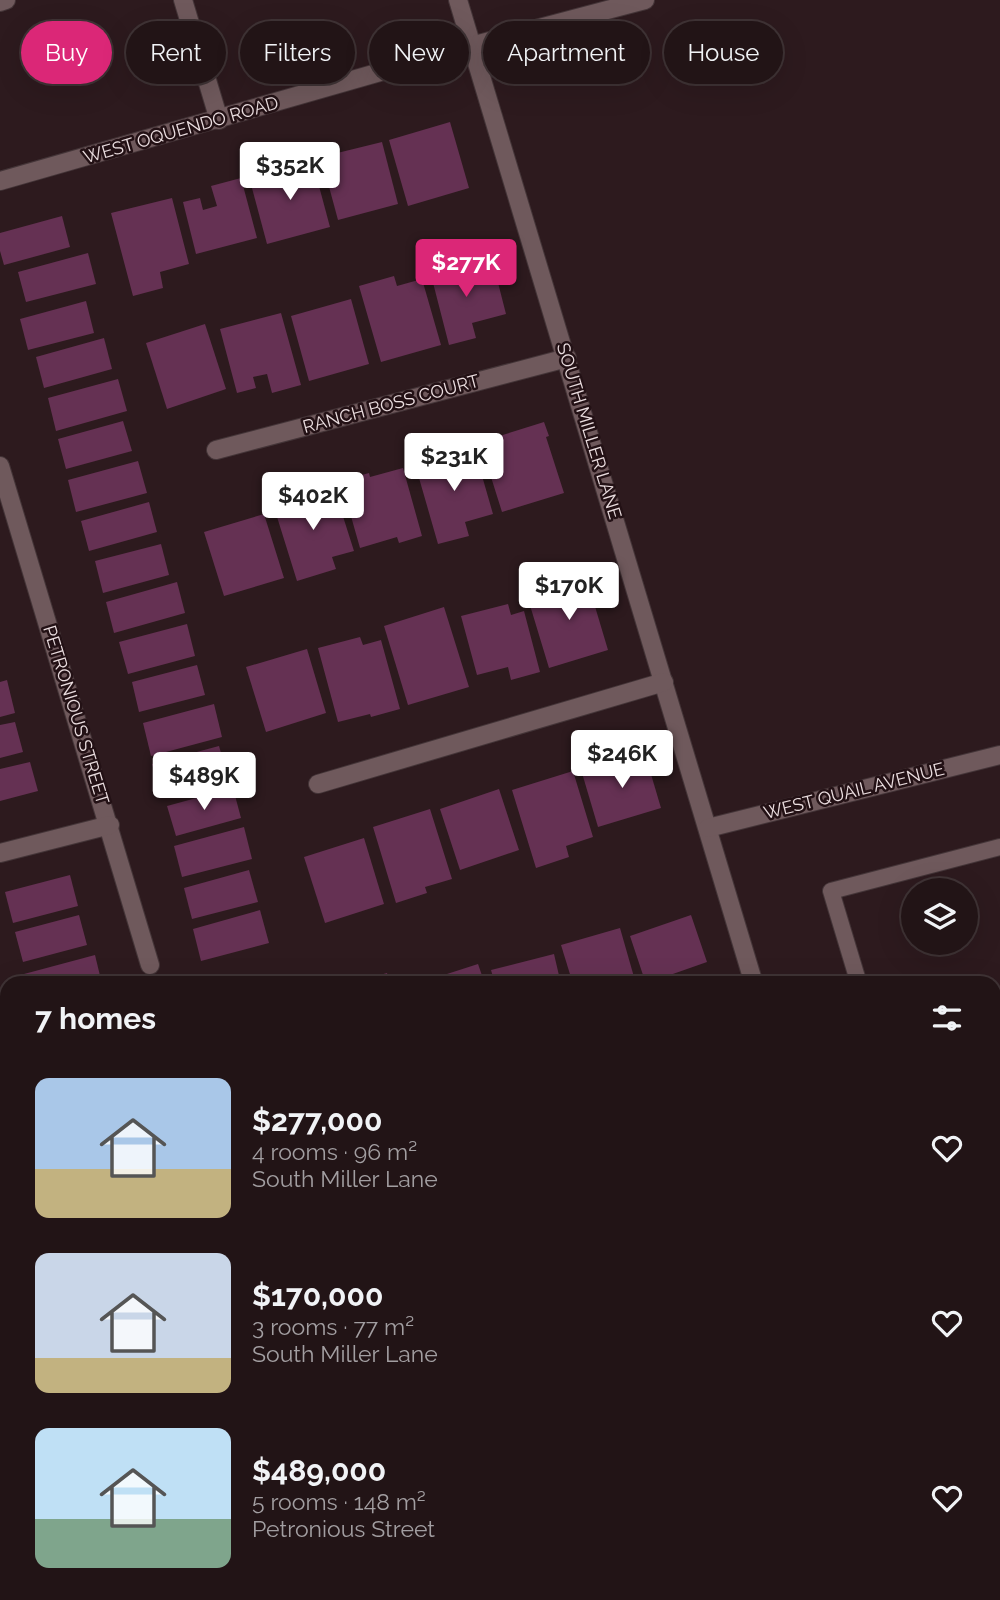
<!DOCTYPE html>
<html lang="en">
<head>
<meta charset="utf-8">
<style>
  body { margin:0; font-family:Raleway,sans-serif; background:#2a1d1f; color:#f1f3f6; height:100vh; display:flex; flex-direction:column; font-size:26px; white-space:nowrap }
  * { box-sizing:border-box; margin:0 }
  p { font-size:23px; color:#a29ea1 }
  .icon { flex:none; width:38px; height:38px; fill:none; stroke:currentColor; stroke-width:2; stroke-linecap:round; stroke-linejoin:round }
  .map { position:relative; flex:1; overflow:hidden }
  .drawer { position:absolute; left:0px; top:976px; width:1001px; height:625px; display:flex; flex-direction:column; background:#221416; border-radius:21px 21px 0 0; box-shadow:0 7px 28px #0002,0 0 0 2px #3f3335 }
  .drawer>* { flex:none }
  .top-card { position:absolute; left:21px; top:21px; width:959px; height:63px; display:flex; gap:14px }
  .controls { position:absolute; left:901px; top:878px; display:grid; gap:14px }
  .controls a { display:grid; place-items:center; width:77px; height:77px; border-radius:50%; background:#221416; box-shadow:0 7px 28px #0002,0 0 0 2px #3f3335; font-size:35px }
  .price { position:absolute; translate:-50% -60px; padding:0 16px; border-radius:7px; background:#fff; color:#222; font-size:23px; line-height:46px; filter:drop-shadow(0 2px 4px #0008) }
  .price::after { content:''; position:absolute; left:50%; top:42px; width:21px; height:16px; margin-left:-10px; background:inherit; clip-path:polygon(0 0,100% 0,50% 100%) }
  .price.current { background:#db2777; color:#fff }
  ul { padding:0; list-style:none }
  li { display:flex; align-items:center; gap:21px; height:175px; padding:0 35px }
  li span { display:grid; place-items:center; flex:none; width:196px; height:140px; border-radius:14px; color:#555 }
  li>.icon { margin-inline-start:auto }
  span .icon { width:84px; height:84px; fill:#fffc; stroke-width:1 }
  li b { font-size:30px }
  h2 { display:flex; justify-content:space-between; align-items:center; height:84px; padding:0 35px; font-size:30px }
  .tag { padding:0 24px; border-radius:32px; background:#221416; box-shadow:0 7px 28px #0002,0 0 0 2px #3f3335; font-size:24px; line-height:63px }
  .tag.current { background:#db2777; color:#fff }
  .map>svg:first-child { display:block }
  .building { fill:#653153 }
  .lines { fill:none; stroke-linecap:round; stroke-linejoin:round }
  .service-casing { stroke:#443538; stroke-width:18 }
  .minor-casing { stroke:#443538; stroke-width:20 }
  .tertiary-casing { stroke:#443538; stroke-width:20 }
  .secondary-casing { stroke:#443538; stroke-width:20 }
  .primary-casing { stroke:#443538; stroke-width:20 }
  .service { stroke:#6f595c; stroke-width:16 }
  .minor { stroke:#6f595c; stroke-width:18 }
  .tertiary { stroke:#6f595c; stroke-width:18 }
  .secondary { stroke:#966e6b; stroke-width:18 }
  .primary { stroke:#be847b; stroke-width:18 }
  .labels { text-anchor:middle; stroke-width:5; stroke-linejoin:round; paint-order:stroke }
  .street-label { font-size:18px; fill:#ebdee0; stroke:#231115 }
</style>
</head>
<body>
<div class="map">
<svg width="1000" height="1600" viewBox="0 0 1000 1600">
  <rect width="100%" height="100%" fill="#2d1a1e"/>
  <g class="building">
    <polygon points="450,122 469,188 408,206 389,140"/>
    <polygon points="382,142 398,204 338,220 321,157"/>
    <polygon points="312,160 330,227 267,244 249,177"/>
    <polygon points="241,178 257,238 196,254 183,202 200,198 203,210 217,206 211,186"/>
    <polygon points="172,198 189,264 160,272 163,288 133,296 111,213"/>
    <polygon points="62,216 70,247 4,265 0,251 0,233"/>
    <polygon points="88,253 96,284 26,302 18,272"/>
    <polygon points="474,261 478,275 495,271 506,314 472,323 476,338 449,345 430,271"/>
    <polygon points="394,276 397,286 422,279 441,345 381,362 359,286"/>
    <polygon points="351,299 369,364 309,381 291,316"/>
    <polygon points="86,301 94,333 28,350 20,319"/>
    <polygon points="281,313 301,385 272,393 267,374 253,377 256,388 237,393 220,329"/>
    <polygon points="205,324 226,389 167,409 146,343"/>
    <polygon points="104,338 112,369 44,388 36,357"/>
    <polygon points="118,379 127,411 56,431 48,398"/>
    <polygon points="123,421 132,451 66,469 58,439"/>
    <polygon points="544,422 549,436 546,437 564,493 502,512 480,442"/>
    <polygon points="474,448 493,514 465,522 469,536 438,544 415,464"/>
    <polygon points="138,461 147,493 76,512 68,480"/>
    <polygon points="403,468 422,536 399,543 397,537 360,548 341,481 369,473 370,477"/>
    <polygon points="333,485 354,551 332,557 336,569 297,581 273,504"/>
    <polygon points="149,502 157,532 89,551 81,521"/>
    <polygon points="264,514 284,578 224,596 204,532"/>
    <polygon points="161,544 169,575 103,593 95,561"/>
    <polygon points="585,573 608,650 549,668 529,602 554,595 550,584"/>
    <polygon points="177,582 185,613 114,633 106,602"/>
    <polygon points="508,604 511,615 524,611 540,672 511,680 508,667 477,675 461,616"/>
    <polygon points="444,607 469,687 408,705 384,626"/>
    <polygon points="187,624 195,656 128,674 119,642"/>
    <polygon points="360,637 363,645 381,640 400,709 371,717 370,714 338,722 318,648"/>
    <polygon points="307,649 326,713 266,732 246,667"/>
    <polygon points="197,665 205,695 139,712 132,682"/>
    <polygon points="7,680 15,713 0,717 0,682"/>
    <polygon points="214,704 222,737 151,756 143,723"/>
    <polygon points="15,722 23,752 0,758 0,725"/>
    <polygon points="219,746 228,777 161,795 152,764"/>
    <polygon points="645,754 661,808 598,827 582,773"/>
    <polygon points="30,762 38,791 0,801 0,769"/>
    <polygon points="573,771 593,837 566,846 569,857 536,868 512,790"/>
    <polygon points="233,788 241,818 176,836 167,806"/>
    <polygon points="499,789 519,850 460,870 440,809"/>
    <polygon points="430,809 452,879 425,887 427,893 396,903 373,827"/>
    <polygon points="244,827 252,859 182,877 174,846"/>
    <polygon points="364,838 384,904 325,923 304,857"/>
    <polygon points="249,870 258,902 192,919 184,888"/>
    <polygon points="70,875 78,906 13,923 5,892"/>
    <polygon points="260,910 269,943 201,961 193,929"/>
    <polygon points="79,915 87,945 23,962 15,932"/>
    <polygon points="691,915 707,962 670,975 673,984 646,984 630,936"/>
    <polygon points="620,928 636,984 573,984 561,945"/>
    <polygon points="554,954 561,984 495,984 491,970"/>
    <polygon points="95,955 102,984 26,984 24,974"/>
    <polygon points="478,964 485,984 419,984 419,983"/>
    <polygon points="387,973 390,984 352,984 352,983"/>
    <polygon points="1000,1033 1000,1116 999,1116 994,1098 994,1035"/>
    <polygon points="1000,1121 1000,1330 994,1332 994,1123"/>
    <polygon points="577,1594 661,1594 663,1600 579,1600"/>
  </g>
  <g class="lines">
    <defs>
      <g id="service">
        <polyline points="859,984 831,891 1000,847"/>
        <polyline points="994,1416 1000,1409"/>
        <polyline points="994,1445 1000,1467"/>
        <polyline points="0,1501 7,1499"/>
      </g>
      <g id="minor">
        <polyline points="183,0 219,120"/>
        <polyline points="458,0 754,984"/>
        <polyline points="0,2 6,0"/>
        <polyline points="216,450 567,358"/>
        <polyline points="0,466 150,965"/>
        <polyline points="318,784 664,682"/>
        <polyline points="708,828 1000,755"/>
        <polyline points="0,853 110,825"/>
        <polyline points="714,1594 715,1600"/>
        <polyline points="939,1594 941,1600"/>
      </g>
      <polyline id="tertiary" points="0,181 471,46 645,0"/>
      <g id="secondary">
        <polyline points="0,1174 7,1198"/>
        <polyline points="0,1409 7,1432"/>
        <polyline points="57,1594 59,1600"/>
        <polyline points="124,1594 126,1600"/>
      </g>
      <g id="primary">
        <polyline points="994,1559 1000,1557"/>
        <polyline points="844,1600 865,1594"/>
      </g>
    </defs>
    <use href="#service" class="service-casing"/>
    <use href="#minor" class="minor-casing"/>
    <use href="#tertiary" class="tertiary-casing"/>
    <use href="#secondary" class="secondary-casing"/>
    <use href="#primary" class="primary-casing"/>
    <use href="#service" class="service"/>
    <use href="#minor" class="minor"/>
    <use href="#tertiary" class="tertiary"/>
    <use href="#secondary" class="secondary"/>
    <use href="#primary" class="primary"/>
  </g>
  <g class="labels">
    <g class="street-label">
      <text transform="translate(181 130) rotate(-16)" y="6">WEST OQUENDO ROAD</text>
      <text transform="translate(391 404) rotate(-15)" y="6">RANCH BOSS COURT</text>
      <text transform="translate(589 431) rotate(73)" y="6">SOUTH MILLER LANE</text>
      <text transform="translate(76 715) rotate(73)" y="6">PETRONIOUS STREET</text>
      <text transform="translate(854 791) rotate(-14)" y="6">WEST QUAIL AVENUE</text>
    </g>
  </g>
</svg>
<div class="controls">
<a><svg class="icon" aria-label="layers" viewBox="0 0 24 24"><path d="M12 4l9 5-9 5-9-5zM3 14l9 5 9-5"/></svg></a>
</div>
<b class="price" style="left:290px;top:202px">$352K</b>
<b class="price current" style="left:466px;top:299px">$277K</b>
<b class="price" style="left:454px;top:493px">$231K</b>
<b class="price" style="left:313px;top:532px">$402K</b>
<b class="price" style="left:569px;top:622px">$170K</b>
<b class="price" style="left:622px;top:790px">$246K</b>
<b class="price" style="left:204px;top:812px">$489K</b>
<div class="top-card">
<a class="tag current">Buy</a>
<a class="tag">Rent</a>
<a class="tag">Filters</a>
<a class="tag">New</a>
<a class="tag">Apartment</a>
<a class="tag">House</a>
</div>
<section class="drawer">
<h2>7 homes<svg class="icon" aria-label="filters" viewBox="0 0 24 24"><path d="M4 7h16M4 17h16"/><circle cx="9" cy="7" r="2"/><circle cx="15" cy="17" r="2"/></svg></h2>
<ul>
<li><span style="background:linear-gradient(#a9c7e8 65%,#c2b280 0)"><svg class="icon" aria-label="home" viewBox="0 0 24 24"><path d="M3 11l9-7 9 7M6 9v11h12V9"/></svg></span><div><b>$277,000</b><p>4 rooms · 96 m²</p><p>South Miller Lane</p></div><svg class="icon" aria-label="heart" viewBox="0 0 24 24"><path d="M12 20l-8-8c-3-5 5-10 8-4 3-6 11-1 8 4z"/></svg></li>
<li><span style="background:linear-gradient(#c9d6e8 75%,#c2b280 0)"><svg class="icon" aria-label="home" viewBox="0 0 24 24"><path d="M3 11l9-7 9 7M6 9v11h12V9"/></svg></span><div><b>$170,000</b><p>3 rooms · 77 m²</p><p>South Miller Lane</p></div><svg class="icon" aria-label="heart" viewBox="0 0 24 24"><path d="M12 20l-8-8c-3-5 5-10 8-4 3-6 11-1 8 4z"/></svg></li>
<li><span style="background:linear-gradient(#bfe0f5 65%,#7fa58c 0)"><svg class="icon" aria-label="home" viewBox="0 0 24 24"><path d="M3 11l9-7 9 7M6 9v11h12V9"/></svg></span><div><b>$489,000</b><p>5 rooms · 148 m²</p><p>Petronious Street</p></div><svg class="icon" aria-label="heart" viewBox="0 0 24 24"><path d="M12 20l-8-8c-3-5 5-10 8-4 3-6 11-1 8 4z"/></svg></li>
</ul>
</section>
</div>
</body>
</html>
